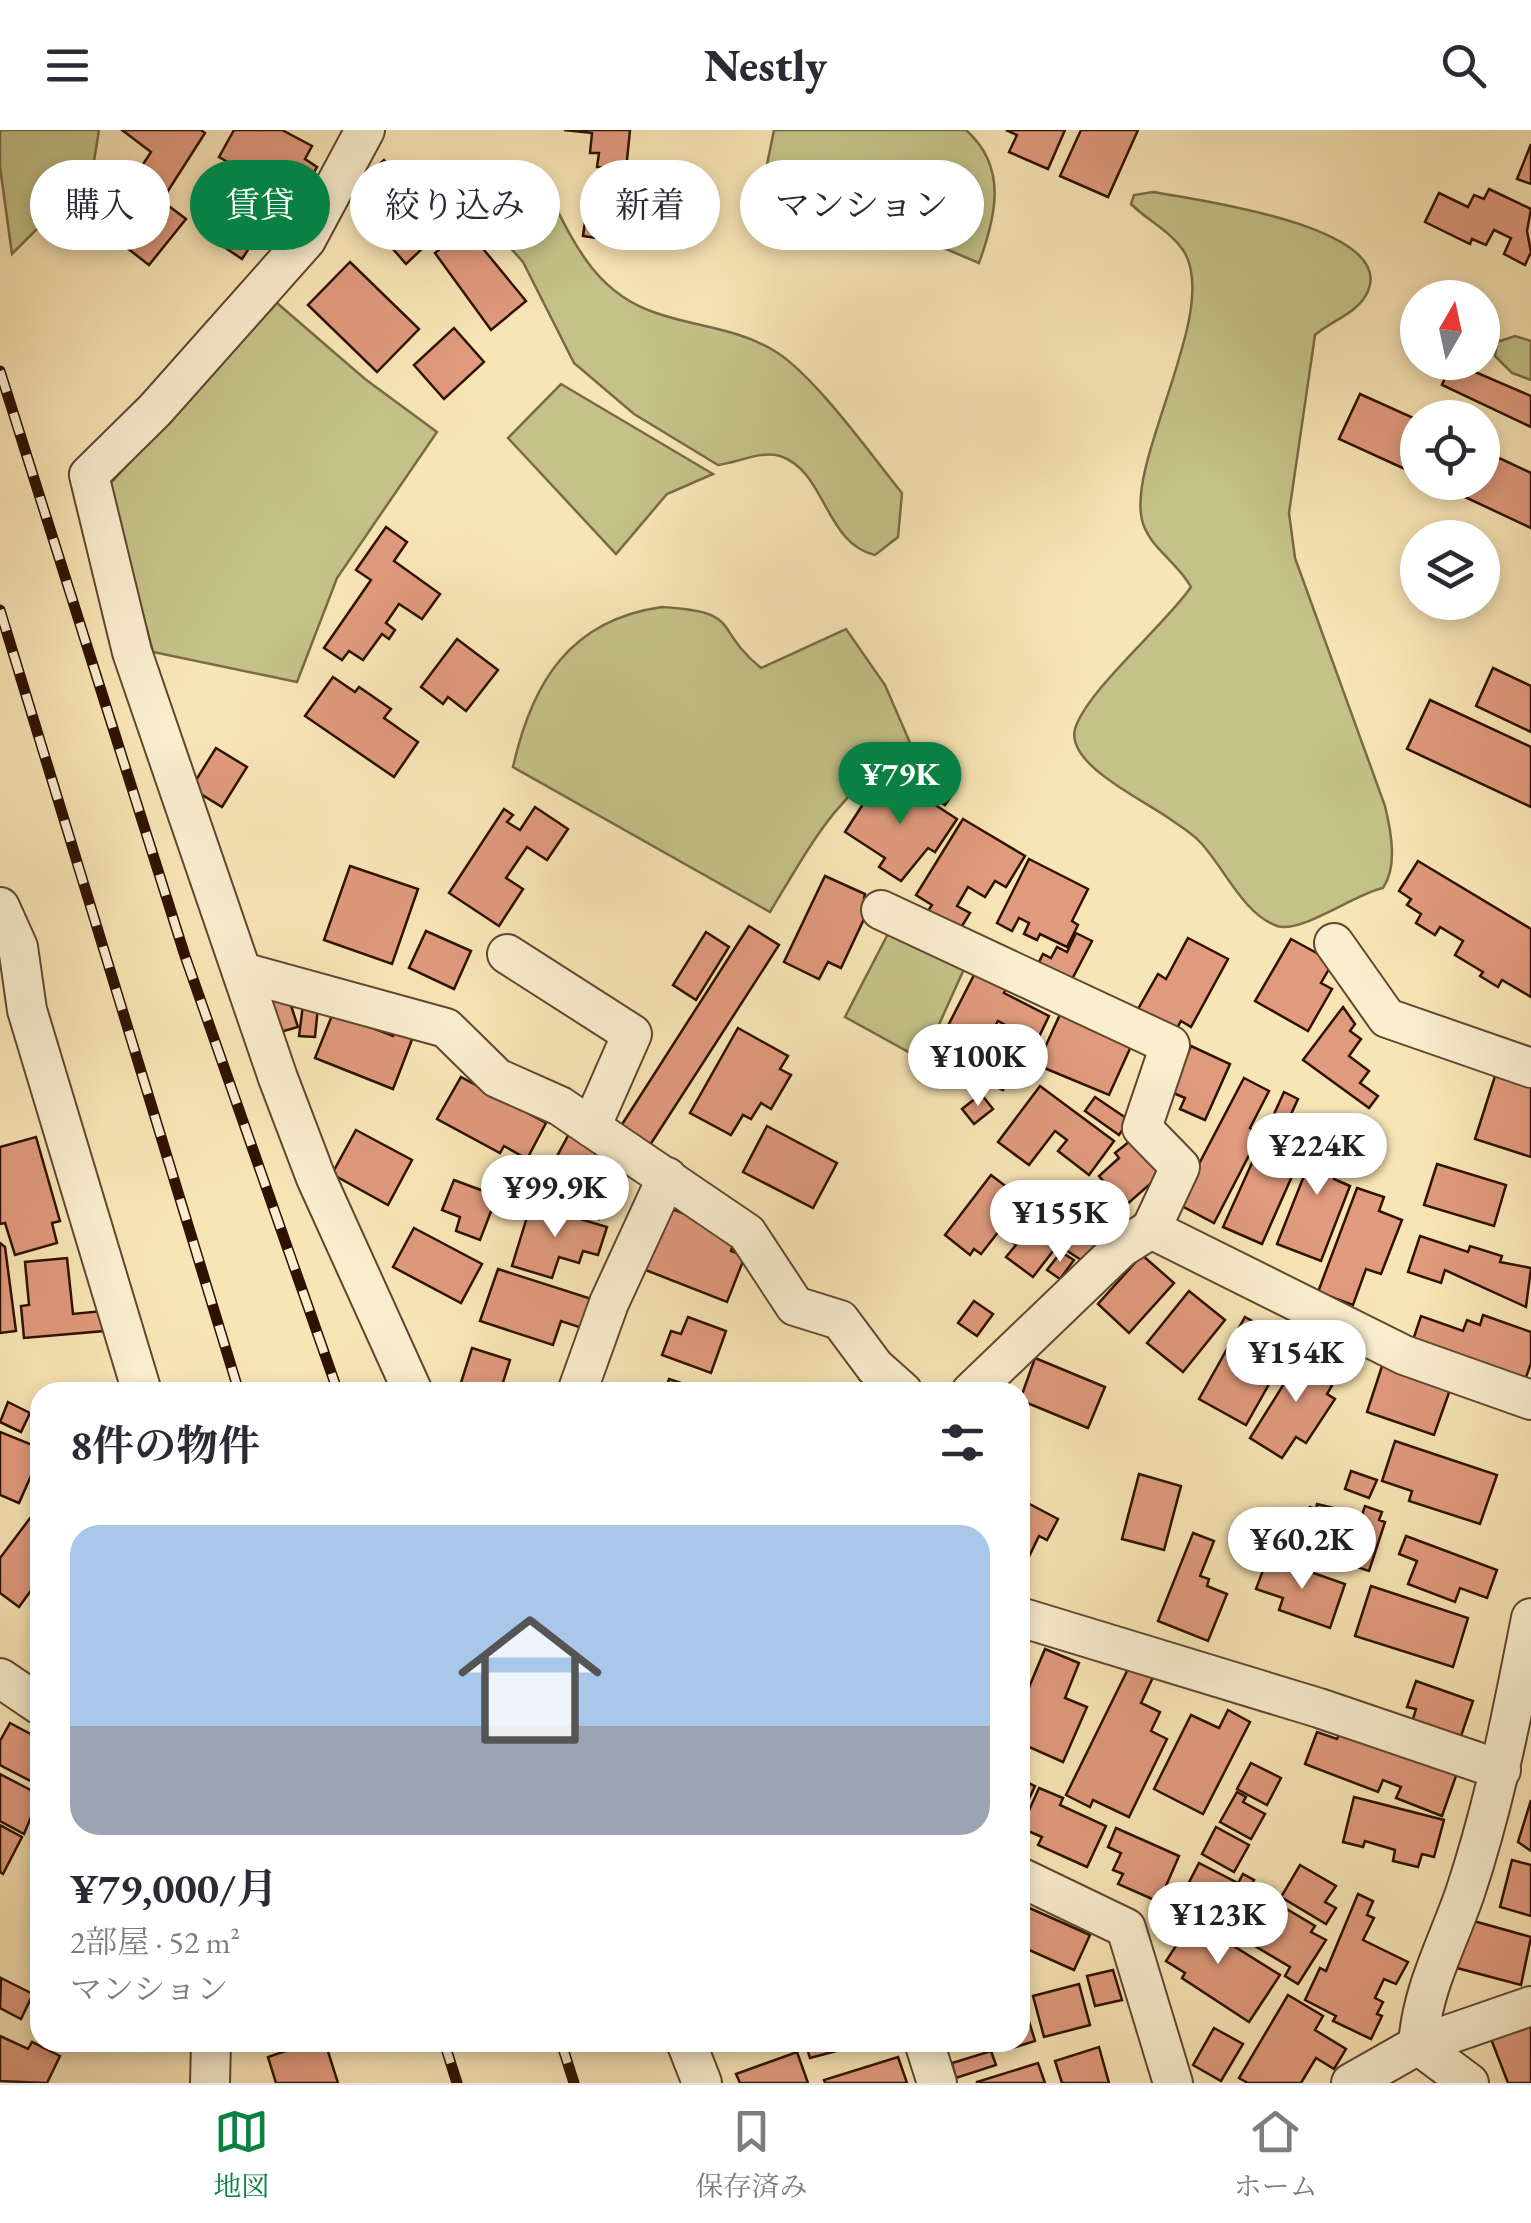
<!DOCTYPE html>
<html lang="ja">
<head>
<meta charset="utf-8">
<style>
  body { margin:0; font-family:"EB Garamond","Noto Serif JP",serif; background:#f2f2f3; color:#2b2b33; height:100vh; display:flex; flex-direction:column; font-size:38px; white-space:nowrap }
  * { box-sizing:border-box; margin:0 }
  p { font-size:32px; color:#7c7c81 }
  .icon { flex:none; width:55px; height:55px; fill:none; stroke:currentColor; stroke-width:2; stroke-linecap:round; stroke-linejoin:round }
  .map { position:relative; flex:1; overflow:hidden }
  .sheet { position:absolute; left:30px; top:1252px; width:1000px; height:670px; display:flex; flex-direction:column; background:#fff; border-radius:30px; box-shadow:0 5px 15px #0003 }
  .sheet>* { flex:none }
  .guide { position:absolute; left:30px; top:30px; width:1000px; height:90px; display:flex; gap:20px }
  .needle { width:65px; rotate:9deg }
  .buttons { position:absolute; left:1400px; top:150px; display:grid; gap:20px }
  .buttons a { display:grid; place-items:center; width:100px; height:100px; border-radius:50%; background:#fff; box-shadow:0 5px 15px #0003; font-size:50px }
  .price { position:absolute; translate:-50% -85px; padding:0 22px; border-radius:35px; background:#fff; color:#222; font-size:32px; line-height:65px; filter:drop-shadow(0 2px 5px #0008) }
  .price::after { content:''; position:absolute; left:50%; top:60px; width:30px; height:22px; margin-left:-15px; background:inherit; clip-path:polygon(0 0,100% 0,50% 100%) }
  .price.active { background:#0b8043; color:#fff }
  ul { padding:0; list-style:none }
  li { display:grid; align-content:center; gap:20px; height:530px; padding:0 40px }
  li+li { border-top:2px solid #e1e1e2 }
  li span { display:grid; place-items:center; height:310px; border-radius:30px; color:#555 }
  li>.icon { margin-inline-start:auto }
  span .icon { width:180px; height:180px; fill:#fffc; stroke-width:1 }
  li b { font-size:42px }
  h2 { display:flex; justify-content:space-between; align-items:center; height:120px; padding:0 40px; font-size:42px }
  .tag { padding:0 35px; border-radius:45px; background:#fff; box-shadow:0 5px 15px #0003; font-size:35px; line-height:90px }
  .tag.active { background:#0b8043; color:#fff }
  header { display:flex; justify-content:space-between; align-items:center; height:130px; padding:0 40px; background:#fff; font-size:45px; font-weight:800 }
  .dock { display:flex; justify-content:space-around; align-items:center; height:140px; border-top:2px solid #e1e1e2; background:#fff; font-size:28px; color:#7c7c81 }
  .dock a { display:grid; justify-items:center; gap:5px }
  .dock .active { color:#0b8043 }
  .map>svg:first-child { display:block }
  .green { fill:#c4c288; stroke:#7a6a45; stroke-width:2.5 }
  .building { fill:#e09a7d; stroke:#2f1102; stroke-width:2.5 }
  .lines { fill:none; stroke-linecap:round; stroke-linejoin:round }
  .minor-casing { stroke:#61462f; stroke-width:42 }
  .minor { stroke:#faeecf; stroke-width:38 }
  .rail-casing { stroke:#2f1102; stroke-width:11 }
  .rail { stroke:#faeecf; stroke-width:8; stroke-dasharray:22; stroke-linecap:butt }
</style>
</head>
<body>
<header><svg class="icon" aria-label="menu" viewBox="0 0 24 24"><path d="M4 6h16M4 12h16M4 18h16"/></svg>Nestly<svg class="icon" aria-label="search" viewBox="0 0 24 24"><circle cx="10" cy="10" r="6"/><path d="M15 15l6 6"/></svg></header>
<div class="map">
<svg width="1531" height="1953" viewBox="0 0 1531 1953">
  <rect width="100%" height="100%" fill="#f8e5b5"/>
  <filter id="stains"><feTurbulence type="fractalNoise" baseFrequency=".002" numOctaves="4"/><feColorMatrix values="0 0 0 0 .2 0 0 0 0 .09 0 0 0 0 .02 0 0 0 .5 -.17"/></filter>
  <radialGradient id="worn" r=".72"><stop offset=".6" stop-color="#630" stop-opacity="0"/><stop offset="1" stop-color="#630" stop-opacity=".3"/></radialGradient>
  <g class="green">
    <polygon points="0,0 99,0 92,44 12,124 0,37"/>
    <path d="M774,0H966C1008,37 996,86 979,133L811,62L764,49Z"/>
    <path d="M520,34L537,41C569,99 587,160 656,183C696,197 736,198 773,220C813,243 871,325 902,363L898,407L875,425C825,414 826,341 780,326C761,320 737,333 718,335L634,284L574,233L523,132L500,106L494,52Z"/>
    <path d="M1153,62C1192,69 1396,96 1368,161C1359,183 1332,190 1315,205L1289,383L1295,428L1385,676C1391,701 1398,736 1383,758C1354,764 1301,804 1277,796C1243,784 1224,737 1200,712C1192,703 1180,696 1170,689C1144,670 1066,635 1075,599C1086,561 1165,495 1191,457C1177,431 1149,418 1142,390C1127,328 1222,178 1183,120C1170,101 1147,90 1131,74L1134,65Z"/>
    <polygon points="277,173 365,249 437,302 337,448 297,552 153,522 108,356"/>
    <polygon points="1515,206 1531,211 1531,250 1512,243 1495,226 1497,212"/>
    <polygon points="561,254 713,344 667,364 616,424 508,308"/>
    <path d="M662,477C744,482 711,497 761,538L846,499L885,555L911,615C835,666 816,706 770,782L513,637C532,552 570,490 662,477Z"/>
    <polygon points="890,800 964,839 923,930 845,887"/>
  </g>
  <g class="building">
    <polygon points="122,0 201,0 205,3 166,64 136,45 151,22"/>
    <polygon points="234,0 282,0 312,16 305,29 317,37 292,81 262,65 268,55 219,27"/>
    <polygon points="564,0 630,0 626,40 597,37 599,23 590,23 592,3"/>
    <polygon points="1006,0 1065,0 1048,39 1009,22 1017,5"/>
    <polygon points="1081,0 1138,0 1108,67 1060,46"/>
    <polygon points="1531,14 1531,54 1517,49"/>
    <polygon points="384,30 439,89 434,93 442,100 406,134 346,65"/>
    <polygon points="113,34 186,89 149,135 78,80"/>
    <polygon points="445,46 471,71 452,91 426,65"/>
    <polygon points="1489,59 1531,79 1527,101 1531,122 1525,135 1504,124 1511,108 1494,100 1486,115 1472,109 1470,114 1425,92 1439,63 1468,77 1474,65 1484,69"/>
    <polygon points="230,69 266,92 242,129 224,117 230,110 211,98"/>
    <polygon points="588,70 633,76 629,113 583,106"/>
    <polygon points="466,98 526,171 491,200 435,123"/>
    <polygon points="350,132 419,199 377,242 308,175"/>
    <polygon points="454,198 484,232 444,269 414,235"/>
    <polygon points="1452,232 1531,266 1531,297 1442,255"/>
    <polygon points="1360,264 1418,290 1418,345 1339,309"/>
    <polygon points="1482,320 1531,343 1531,398 1433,352 1482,352"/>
    <polygon points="386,397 407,412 394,431 440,464 422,489 399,474 386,493 395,500 389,509 382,504 363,530 349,521 342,530 324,518 371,450 356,440"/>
    <polygon points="457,509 498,540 466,581 448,567 443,574 421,557"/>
    <polygon points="1493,538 1531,556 1531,602 1476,576"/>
    <polygon points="333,547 355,562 359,557 391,579 384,588 418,612 394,647 305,586"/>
    <polygon points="1430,570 1531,617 1531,677 1407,619"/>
    <polygon points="216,618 247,637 222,677 191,658"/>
    <polygon points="929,646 954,662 945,675 920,659"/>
    <polygon points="878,651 897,663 903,654 957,689 935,722 928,718 901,751 879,737 885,728 845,702"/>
    <polygon points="535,677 568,699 547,730 527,717 506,748 523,759 499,796 449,763 504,679 513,685 507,692 520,700"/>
    <polygon points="963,689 1025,726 1006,757 995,751 985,767 968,757 957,776 970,783 959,801 927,782 932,775 916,765"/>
    <polygon points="1029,729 1088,759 1072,791 1078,795 1067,817 1040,804 1037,810 1024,804 1029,793 1019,788 1012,801 997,793"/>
    <polygon points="1418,731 1531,799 1531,867 1502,850 1498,857 1480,846 1483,842 1455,825 1463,811 1440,797 1435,805 1416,793 1421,784 1407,775 1411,769 1399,761"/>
    <polygon points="350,736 418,759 392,834 324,810"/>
    <polygon points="825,746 865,764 864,768 872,772 841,838 828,832 819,849 784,832"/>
    <polygon points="749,796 779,815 650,1015 621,996"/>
    <polygon points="426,801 471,821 454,859 409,838"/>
    <polygon points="706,802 729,817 696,870 673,855"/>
    <polygon points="1076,803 1092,811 1071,851 1038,834 1043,824 1051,828 1057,817 1067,822"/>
    <polygon points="1188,808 1228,829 1191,897 1181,891 1176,900 1138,879 1158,844 1166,849"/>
    <polygon points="1291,809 1333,832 1321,853 1332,859 1308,901 1255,871"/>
    <polygon points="974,845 1008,856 1004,863 1049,886 1034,917 1015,908 1018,902 998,891 986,912 1019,928 1003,960 933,925"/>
    <polygon points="287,863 298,897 277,903 266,870"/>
    <polygon points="303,875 318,877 315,907 299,906"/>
    <polygon points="1343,877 1355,894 1350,901 1361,909 1349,926 1369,941 1360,953 1378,966 1369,978 1303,930"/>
    <polygon points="1062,880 1133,912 1109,965 1037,935"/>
    <polygon points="333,883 393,906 396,900 413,907 393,959 315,928"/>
    <polygon points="738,898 788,926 780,939 791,945 771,979 761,973 751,989 743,985 731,1005 690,983"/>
    <polygon points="1191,916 1230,934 1205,990 1180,979 1185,968 1171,962"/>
    <polygon points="1495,946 1531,957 1531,1027 1475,1009"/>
    <polygon points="461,947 546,993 527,1029 504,1016 500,1023 437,989"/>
    <polygon points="1244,948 1269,961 1250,998 1260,1004 1214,1093 1178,1074"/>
    <polygon points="1040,956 1114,1011 1089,1045 1058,1021 1067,1010 1055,1001 1029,1035 998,1012"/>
    <polygon points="1284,962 1298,969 1281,1006 1305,1017 1262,1114 1223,1097"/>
    <polygon points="981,964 993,979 974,994 962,979"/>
    <polygon points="1095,967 1129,990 1119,1005 1085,981"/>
    <polygon points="1326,990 1341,995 1335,1009 1348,1014 1334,1049 1350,1056 1321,1131 1277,1114"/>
    <polygon points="767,996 837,1033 813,1078 743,1042"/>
    <polygon points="356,1000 412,1030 388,1075 332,1044"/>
    <polygon points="569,1004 604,1022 588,1052 612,1065 599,1089 556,1066 559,1060 543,1052"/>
    <polygon points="36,1007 60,1091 52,1093 57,1113 15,1125 5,1093 0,1094 0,1017"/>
    <polygon points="1135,1007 1165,1041 1125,1076 1099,1046 1119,1028 1115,1023"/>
    <polygon points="1437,1034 1506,1055 1494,1096 1424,1075"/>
    <polygon points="991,1045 1067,1103 1033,1147 1006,1127 1016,1115 999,1101 981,1124 974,1119 970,1125 945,1105"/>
    <polygon points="454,1050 497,1066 480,1110 456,1101 460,1087 442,1080"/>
    <polygon points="1357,1058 1384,1067 1379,1081 1402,1090 1381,1144 1366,1139 1353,1175 1318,1162"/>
    <polygon points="531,1074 607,1097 598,1125 583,1121 579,1133 559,1127 552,1148 512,1136"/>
    <polygon points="667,1077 737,1104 731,1121 745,1126 727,1172 643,1139"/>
    <polygon points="414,1098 482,1134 461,1173 393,1137"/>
    <polygon points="1076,1099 1099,1115 1087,1134 1063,1118"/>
    <polygon points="1420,1106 1468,1122 1470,1116 1502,1126 1500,1132 1531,1138 1526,1177 1445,1140 1441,1153 1408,1142"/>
    <polygon points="0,1113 5,1117 16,1201 0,1203"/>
    <polygon points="1061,1122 1074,1130 1060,1149 1047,1140"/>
    <polygon points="1142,1125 1174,1153 1129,1203 1098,1174"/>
    <polygon points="67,1128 73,1184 102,1181 104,1201 24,1208 21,1176 29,1175 25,1132"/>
    <polygon points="498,1139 598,1171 588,1200 561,1191 553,1215 480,1191"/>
    <polygon points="1189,1161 1225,1190 1183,1242 1147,1213"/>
    <polygon points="974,1171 993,1184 977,1206 958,1193"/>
    <polygon points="1483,1185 1531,1202 1531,1233 1523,1256 1411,1216 1421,1186 1463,1201 1467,1190 1480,1195"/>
    <polygon points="688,1187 726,1201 711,1243 662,1225 671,1201 681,1204"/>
    <polygon points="1245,1187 1278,1205 1274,1213 1282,1217 1277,1228 1282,1231 1246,1295 1199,1269"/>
    <polygon points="1312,1209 1326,1218 1313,1239 1334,1252 1327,1264 1335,1269 1306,1313 1296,1307 1282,1328 1250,1308"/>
    <polygon points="472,1218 510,1230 500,1262 458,1262"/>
    <polygon points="1035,1228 1105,1257 1088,1298 1020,1270"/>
    <polygon points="1383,1233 1451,1257 1434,1305 1367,1282"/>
    <polygon points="669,1249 693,1257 692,1262 665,1262"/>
    <polygon points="8,1272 30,1283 21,1302 0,1292"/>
    <polygon points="0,1302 37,1317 40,1310 40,1341 34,1339 19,1373 0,1365"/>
    <polygon points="1395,1311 1497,1345 1480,1394 1409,1371 1412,1361 1382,1351"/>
    <polygon points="1351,1341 1377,1350 1369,1368 1345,1359"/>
    <polygon points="1139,1344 1181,1356 1164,1420 1122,1409"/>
    <polygon points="1020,1369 1058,1389 1047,1410 1039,1406 1020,1445"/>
    <polygon points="1317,1374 1362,1385 1365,1376 1382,1382 1379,1390 1385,1392 1369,1441 1341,1432 1344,1421 1301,1406 1310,1377 1316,1379"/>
    <polygon points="40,1375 40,1448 19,1477 0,1463 0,1428"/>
    <polygon points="1193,1403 1214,1411 1200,1446 1209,1449 1207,1456 1227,1464 1208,1511 1158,1491"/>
    <polygon points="1406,1406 1497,1440 1487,1468 1460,1458 1455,1472 1408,1454 1417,1431 1399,1424"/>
    <polygon points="1268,1427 1345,1454 1330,1498 1279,1480 1283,1468 1256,1459"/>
    <polygon points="1371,1456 1468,1488 1453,1537 1355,1506"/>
    <polygon points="1045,1519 1079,1533 1065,1568 1087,1577 1063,1632 1020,1613 1020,1579"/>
    <polygon points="1131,1533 1154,1545 1141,1573 1160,1582 1151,1601 1167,1609 1129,1687 1093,1670 1090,1677 1066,1665"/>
    <polygon points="1416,1551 1473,1571 1460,1609 1412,1592 1416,1579 1407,1577"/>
    <polygon points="1228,1580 1250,1592 1203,1684 1154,1659 1191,1585 1219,1598"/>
    <polygon points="10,1593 40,1609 40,1656 0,1635 0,1611"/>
    <polygon points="1341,1600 1457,1643 1442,1686 1396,1668 1401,1657 1383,1650 1378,1662 1305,1634 1317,1602 1337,1609"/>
    <polygon points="1251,1633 1281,1648 1267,1675 1237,1659"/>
    <polygon points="0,1644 40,1665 24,1704 0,1691"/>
    <polygon points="1020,1649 1035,1656 1022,1684 1020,1683"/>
    <polygon points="1039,1658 1063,1668 1060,1675 1106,1696 1087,1737 1038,1715 1042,1707 1021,1698"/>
    <polygon points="1237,1662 1246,1667 1243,1672 1265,1684 1251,1709 1220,1692"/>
    <polygon points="1354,1667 1444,1690 1434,1727 1422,1724 1418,1737 1393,1731 1395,1720 1365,1711 1363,1717 1343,1712"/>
    <polygon points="1531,1670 1531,1721 1518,1712"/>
    <polygon points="0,1695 22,1707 3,1744 0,1742"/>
    <polygon points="1216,1697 1249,1715 1234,1742 1202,1724"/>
    <polygon points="1116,1698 1179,1726 1159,1772 1118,1754 1123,1744 1113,1740 1121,1723 1108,1717"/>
    <polygon points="1512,1730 1531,1735 1531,1786 1500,1777"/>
    <polygon points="1199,1733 1238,1753 1243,1744 1254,1750 1246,1764 1256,1769 1240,1798 1181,1768"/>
    <polygon points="1300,1735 1336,1756 1325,1772 1336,1778 1326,1794 1281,1767"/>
    <polygon points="1358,1764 1373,1771 1367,1785 1374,1788 1363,1810 1408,1832 1396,1854 1384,1849 1375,1868 1383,1872 1377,1884 1382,1886 1371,1909 1333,1891 1336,1886 1305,1870 1320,1838 1326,1841"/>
    <polygon points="1275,1772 1315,1796 1311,1802 1326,1810 1298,1854 1285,1846 1290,1837 1250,1813"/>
    <polygon points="1025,1776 1090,1805 1074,1840 1020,1816 1020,1788"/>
    <polygon points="1173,1778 1280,1845 1249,1892 1182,1848 1185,1843 1166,1831 1187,1799 1181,1795 1169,1813 1156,1804"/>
    <polygon points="1470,1790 1531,1807 1521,1855 1457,1838"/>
    <polygon points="1113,1840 1122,1870 1095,1876 1087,1846"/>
    <polygon points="1,1848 33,1864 21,1889 0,1878"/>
    <polygon points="1079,1854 1090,1895 1044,1907 1033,1866"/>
    <polygon points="1020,1862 1035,1911 1006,1920 1004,1912 1020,1912"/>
    <polygon points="1288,1865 1323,1886 1315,1900 1346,1919 1334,1939 1316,1928 1301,1953 1248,1953 1239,1948"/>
    <polygon points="1531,1893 1531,1953 1508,1953 1491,1909"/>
    <polygon points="1214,1898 1243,1914 1221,1951 1193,1935"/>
    <polygon points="0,1906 28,1919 32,1912 60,1926 47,1953 0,1951"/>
    <polygon points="312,1912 325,1912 338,1953 276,1953 268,1927"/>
    <polygon points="805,1912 838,1912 840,1920 810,1928"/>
    <polygon points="1099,1917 1109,1953 1062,1953 1055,1931"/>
    <polygon points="991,1921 996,1935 956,1948 952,1933"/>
    <polygon points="797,1922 808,1953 740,1953 736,1944"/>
    <polygon points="898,1927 907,1953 825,1953 824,1950"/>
    <polygon points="1038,1933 1045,1953 977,1953 977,1952"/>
  </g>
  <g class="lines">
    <defs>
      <g id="minor">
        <polyline points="365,0 306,110 155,280 89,345 132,522 278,948 316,1048 413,1262"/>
        <polyline points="0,777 18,817 27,880 142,1262"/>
        <polyline points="881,780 1170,915 1142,998 1180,1037 1151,1099 1404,1225 1531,1270"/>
        <polyline points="1334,813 1387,888 1531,938"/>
        <polyline points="507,824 632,904 591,997"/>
        <polyline points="242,842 446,898 497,948 560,976 747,1103 795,1176 840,1190 875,1237 903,1262"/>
        <polyline points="577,1262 609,1173 667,1047"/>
        <polyline points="971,1262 1121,1118 1151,1099"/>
        <polyline points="1020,1487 1319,1578 1501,1640"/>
        <polyline points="0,1548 40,1575"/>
        <polyline points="1020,1747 1126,1798 1173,1953"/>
        <polyline points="686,1912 702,1953"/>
        <polyline points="924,1912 937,1953"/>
        <path d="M1418,1915C1422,1859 1447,1815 1465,1763C1495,1673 1513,1580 1531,1488"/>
        <polyline points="1418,1915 1469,1953"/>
        <polyline points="210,1953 211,1912"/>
        <polyline points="1351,1953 1418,1915 1531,1876"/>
      </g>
    </defs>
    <use href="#minor" class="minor-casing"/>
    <use href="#minor" class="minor"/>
    <defs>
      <g id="rail">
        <polyline points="0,241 185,826 338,1262"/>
        <polyline points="0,480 239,1262"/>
        <polyline points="444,1912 457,1953"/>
        <polyline points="561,1912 574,1953"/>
      </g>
    </defs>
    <use href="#rail" class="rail-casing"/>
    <use href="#rail" class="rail"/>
  </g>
  <rect width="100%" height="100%" filter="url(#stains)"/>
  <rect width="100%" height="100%" fill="url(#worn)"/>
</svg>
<div class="buttons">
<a><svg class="needle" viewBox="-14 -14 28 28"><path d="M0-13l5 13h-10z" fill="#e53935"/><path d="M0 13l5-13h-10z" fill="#7c7c81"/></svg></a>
<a><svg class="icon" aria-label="locate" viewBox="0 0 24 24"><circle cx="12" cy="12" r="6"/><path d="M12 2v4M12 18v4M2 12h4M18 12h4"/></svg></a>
<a><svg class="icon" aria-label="layers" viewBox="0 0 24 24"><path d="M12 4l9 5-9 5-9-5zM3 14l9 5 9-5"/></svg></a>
</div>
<b class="price active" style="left:900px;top:697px">¥79K</b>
<b class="price" style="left:978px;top:979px">¥100K</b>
<b class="price" style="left:1317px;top:1068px">¥224K</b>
<b class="price" style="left:555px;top:1110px">¥99.9K</b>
<b class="price" style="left:1060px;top:1135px">¥155K</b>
<b class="price" style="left:1296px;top:1275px">¥154K</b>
<b class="price" style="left:1302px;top:1462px">¥60.2K</b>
<b class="price" style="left:1218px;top:1837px">¥123K</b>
<div class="guide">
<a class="tag">購入</a>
<a class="tag active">賃貸</a>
<a class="tag">絞り込み</a>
<a class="tag">新着</a>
<a class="tag">マンション</a>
</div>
<section class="sheet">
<h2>8件の物件<svg class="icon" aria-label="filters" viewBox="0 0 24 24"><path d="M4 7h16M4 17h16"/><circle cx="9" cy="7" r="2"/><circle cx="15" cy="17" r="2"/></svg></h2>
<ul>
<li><span style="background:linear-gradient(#a9c7e8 65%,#9aa5b1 0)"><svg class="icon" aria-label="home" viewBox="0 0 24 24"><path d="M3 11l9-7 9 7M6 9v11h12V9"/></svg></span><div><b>¥79,000/月</b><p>2部屋 · 52 m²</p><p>マンション</p></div></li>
</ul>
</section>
</div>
<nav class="dock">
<a class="active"><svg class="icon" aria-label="map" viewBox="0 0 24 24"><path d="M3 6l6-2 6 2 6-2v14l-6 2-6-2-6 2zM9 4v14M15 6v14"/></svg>地図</a>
<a><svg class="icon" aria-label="saved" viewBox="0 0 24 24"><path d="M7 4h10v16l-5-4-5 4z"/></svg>保存済み</a>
<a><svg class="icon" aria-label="home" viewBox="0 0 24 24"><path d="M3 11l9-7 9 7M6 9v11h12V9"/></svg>ホーム</a>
</nav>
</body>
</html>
